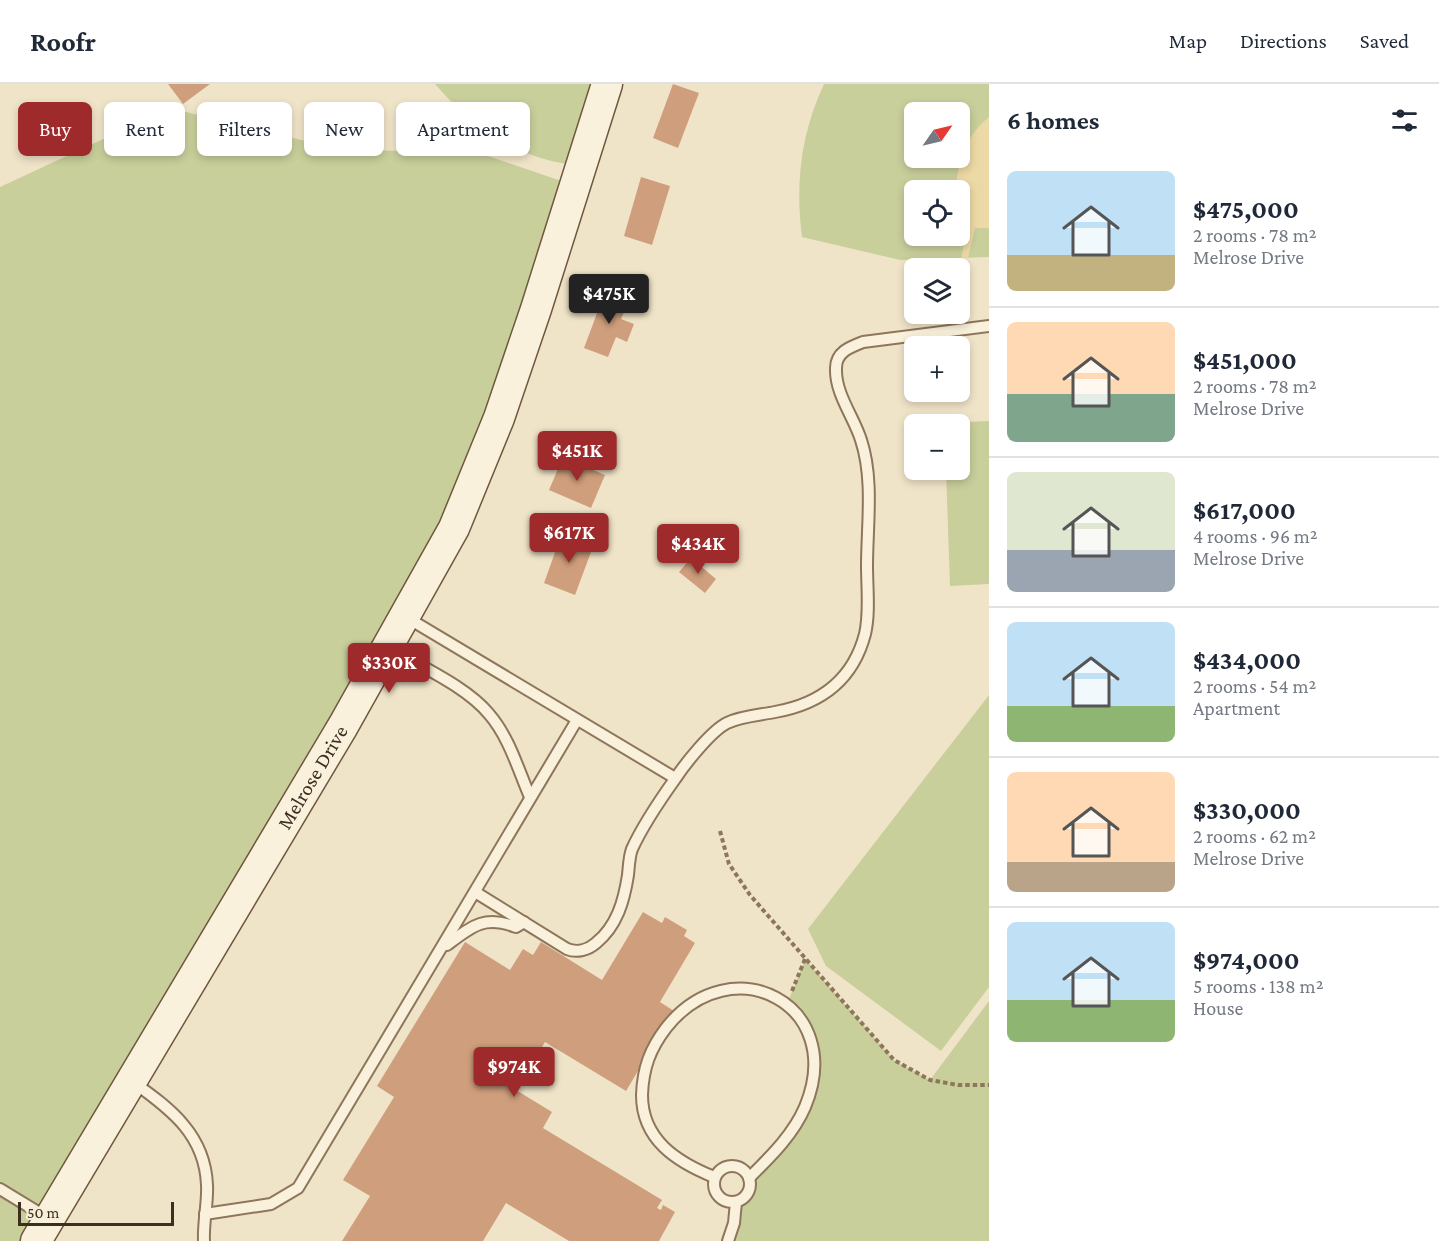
<!DOCTYPE html>
<html lang="en">
<head>
<meta charset="utf-8">
<style>
  body { margin:0; font-family:"Crimson Pro",serif; background:#f6f6f7; color:#1f2937; height:100vh; display:flex; flex-direction:column; font-size:22px; white-space:nowrap }
  * { box-sizing:border-box; margin:0 }
  p { font-size:20px; color:#747a83 }
  .icon { flex:none; width:33px; height:33px; fill:none; stroke:currentColor; stroke-width:2; stroke-linecap:round; stroke-linejoin:round }
  .map { position:relative; flex:1; overflow:hidden }
  .side { display:flex; flex-direction:column; background:#fff; width:450px }
  .side>* { flex:none }
  .banner { position:absolute; left:18px; top:18px; width:570px; height:54px; display:flex; gap:12px }
  .needle { width:39px; rotate:56deg }
  .fabs { position:absolute; left:904px; top:18px; display:grid; gap:12px }
  .fabs a { display:grid; place-items:center; width:66px; height:66px; border-radius:9px; background:#fff; box-shadow:0 3px 9px #0003; font-size:30px }
  .scale { position:absolute; left:18px; bottom:15px; width:156px; box-sizing:border-box; padding-left:6px; border:3px solid #3d2e20; border-top:0; font-size:16px; line-height:21px; white-space:nowrap; color:#3d2e20; -webkit-text-stroke:4px #f7eed8; paint-order:stroke }
  .price { position:absolute; translate:-50% -51px; padding:0 14px; border-radius:6px; background:#9e2a2b; color:#fff; font-size:20px; line-height:39px; filter:drop-shadow(0 2px 3px #0008) }
  .price::after { content:''; position:absolute; left:50%; top:36px; width:18px; height:14px; margin-left:-9px; background:inherit; clip-path:polygon(0 0,100% 0,50% 100%) }
  .price.selected { background:#222; color:#fff }
  ul { padding:0; list-style:none }
  li { display:flex; align-items:center; gap:18px; height:150px; padding:0 18px }
  li+li { border-top:2px solid #e0e1e3 }
  li span { display:grid; place-items:center; flex:none; width:168px; height:120px; border-radius:9px; color:#555 }
  li>.icon { margin-inline-start:auto }
  span .icon { width:72px; height:72px; fill:#fffc; stroke-width:1 }
  li b { font-size:26px }
  h2 { display:flex; justify-content:space-between; align-items:center; height:72px; padding:0 18px; font-size:26px }
  .pill { padding:0 21px; border-radius:9px; background:#fff; box-shadow:0 3px 9px #0003; font-size:21px; line-height:54px }
  .pill.selected { background:#9e2a2b; color:#fff }
  header { display:flex; align-items:center; gap:36px; box-sizing:border-box; height:84px; padding:0 30px; background:#fff; border-bottom:2px solid #e0e1e3 }
  header strong { font-size:28px }
  nav { display:flex; gap:33px; margin-inline-start:auto; font-size:21px }
  main { display:flex; flex:1; min-height:0 }
  .map>svg:first-child { display:block }
  .green { fill:#c9cf9b; fill-rule:evenodd }
  .sand { fill:#ecd9a5 }
  .building { fill:#cf9f7d }
  .lines { fill:none; stroke-linecap:round; stroke-linejoin:round }
  .lane-casing { stroke:#8d765c; stroke-width:14 }
  .secondary-casing { stroke:#6f573f; stroke-width:33 }
  .path { stroke:#8d765c; stroke-width:4; stroke-dasharray:4.5 3; stroke-linecap:butt }
  .lane { stroke:#faf1dc; stroke-width:10 }
  .secondary { stroke:#faf1dc; stroke-width:30 }
  .labels { text-anchor:middle; stroke-width:5; stroke-linejoin:round; paint-order:stroke }
  .street-label { font-size:21px; fill:#3d2e20; stroke:#f7eed8 }
</style>
</head>
<body>
<header>
<strong>Roofr</strong>
<nav><a>Map</a><a>Directions</a><a>Saved</a></nav>
</header>
<main>
<div class="map">
<svg width="989" height="1157" viewBox="0 0 989 1157">
  <rect width="100%" height="100%" fill="#f0e4c8"/>
  <g class="green">
    <path d="M435,0H607L580,82C516,74 476,47 435,0Z"/>
    <path d="M824,0H989V173L900,176L802,153C795,99 801,49 824,0ZM915,28H960V74H915ZM915,106H960V152H915Z"/>
    <polygon points="170,24 322,61 365,66 479,69 573,101 471,398 36,1157 0,1157 0,103"/>
    <polygon points="989,337 989,500 950,502 946,386 960,386 960,340 945,339"/>
    <polygon points="989,611 989,903 941,967 826,882 808,845"/>
    <polygon points="805,875 894,976 930,996 989,917 989,1157 728,1157 736,1118 744,1114 750,1098 799,1034 814,974 787,920"/>
  </g>
  <path class="sand" d="M989,33V144H975L968,174L961,175L967,144L960,125V106L956,105C958,77 966,51 989,33Z"/>
  <g class="building">
    <polygon points="168,0 210,0 183,20"/>
    <polygon points="673,0 699,9 678,64 653,54"/>
    <polygon points="641,93 670,102 652,161 624,152"/>
    <polygon points="605,208 629,217 621,235 634,240 627,258 616,253 608,273 584,264"/>
    <polygon points="563,373 605,391 591,424 549,406"/>
    <polygon points="562,449 594,460 575,511 544,499"/>
    <polygon points="691,474 716,495 705,509 679,488"/>
    <polygon points="643,828 662,839 665,833 687,846 684,852 695,859 660,918 674,927 626,1007 545,958 516,1006 552,1028 543,1044 662,1116 657,1124 661,1126 663,1121 675,1128 659,1157 569,1157 506,1119 483,1157 342,1157 370,1112 343,1096 394,1013 377,1002 465,858 510,886 523,865 533,871 541,858 602,896"/>
  </g>
  <g class="lines">
    <defs>
      <g id="lane">
        <polyline points="406,533 675,694"/>
        <path d="M388,563C419,582 466,602 489,630C509,653 518,685 530,713"/>
        <path d="M475,808L567,865C577,869 588,866 596,859C617,842 624,817 628,791C629,782 629,773 632,765C643,741 660,716 675,695C685,680 711,647 727,639C741,632 760,631 775,628C820,620 853,596 865,550C870,529 867,504 867,482C867,442 874,395 861,356C854,333 835,310 836,284C836,268 850,263 863,258L989,242"/>
        <path d="M447,861C472,842 484,831 516,843L524,838"/>
        <path d="M133,998C171,1025 205,1051 207,1101C208,1119 203,1138 204,1157"/>
        <circle cx="732" cy="1100" r="18"/>
        <path d="M714,1093C677,1078 642,1056 642,1011C643,984 650,965 666,944C731,861 848,920 805,1023C793,1051 770,1073 749,1094"/>
        <polyline points="0,1105 46,1133"/>
        <polyline points="205,1130 271,1120 298,1104 577,636"/>
        <polyline points="728,1157 734,1139 736,1118"/>
      </g>
      <g id="secondary">
        <path id="s1" d="M36,1157L343,642L454,444L499,334L536,225L607,0"/>
      </g>
    </defs>
    <use href="#lane" class="lane-casing"/>
    <use href="#secondary" class="secondary-casing"/>
    <g class="path">
      <polyline points="720,747 729,780 750,811 894,976 930,996 958,1001 989,1001"/>
      <polyline points="792,907 805,875"/>
    </g>
    <use href="#lane" class="lane"/>
    <use href="#secondary" class="secondary"/>
  </g>
  <g class="labels">
    <g class="street-label">
      <text dy="7" stroke="none"><textPath href="#s1" startOffset="540">Melrose Drive</textPath></text>
    </g>
  </g>
</svg>
<div class="fabs">
<a><svg class="needle" viewBox="-14 -14 28 28"><path d="M0-13l5 13h-10z" fill="#e53935"/><path d="M0 13l5-13h-10z" fill="#747a83"/></svg></a>
<a><svg class="icon" aria-label="locate" viewBox="0 0 24 24"><circle cx="12" cy="12" r="6"/><path d="M12 2v4M12 18v4M2 12h4M18 12h4"/></svg></a>
<a><svg class="icon" aria-label="layers" viewBox="0 0 24 24"><path d="M12 4l9 5-9 5-9-5zM3 14l9 5 9-5"/></svg></a>
<a>+</a>
<a>−</a>
</div>
<div class="scale">50 m</div>
<b class="price selected" style="left:609px;top:241px">$475K</b>
<b class="price" style="left:577px;top:398px">$451K</b>
<b class="price" style="left:569px;top:480px">$617K</b>
<b class="price" style="left:698px;top:491px">$434K</b>
<b class="price" style="left:389px;top:610px">$330K</b>
<b class="price" style="left:514px;top:1014px">$974K</b>
<div class="banner">
<a class="pill selected">Buy</a>
<a class="pill">Rent</a>
<a class="pill">Filters</a>
<a class="pill">New</a>
<a class="pill">Apartment</a>
</div>
</div>
<section class="side">
<h2>6 homes<svg class="icon" aria-label="filters" viewBox="0 0 24 24"><path d="M4 7h16M4 17h16"/><circle cx="9" cy="7" r="2"/><circle cx="15" cy="17" r="2"/></svg></h2>
<ul>
<li><span style="background:linear-gradient(#bfe0f5 70%,#c2b280 0)"><svg class="icon" aria-label="home" viewBox="0 0 24 24"><path d="M3 11l9-7 9 7M6 9v11h12V9"/></svg></span><div><b>$475,000</b><p>2 rooms · 78 m²</p><p>Melrose Drive</p></div></li>
<li><span style="background:linear-gradient(#ffd9b3 60%,#7fa58c 0)"><svg class="icon" aria-label="home" viewBox="0 0 24 24"><path d="M3 11l9-7 9 7M6 9v11h12V9"/></svg></span><div><b>$451,000</b><p>2 rooms · 78 m²</p><p>Melrose Drive</p></div></li>
<li><span style="background:linear-gradient(#dfe7d0 65%,#9aa5b1 0)"><svg class="icon" aria-label="home" viewBox="0 0 24 24"><path d="M3 11l9-7 9 7M6 9v11h12V9"/></svg></span><div><b>$617,000</b><p>4 rooms · 96 m²</p><p>Melrose Drive</p></div></li>
<li><span style="background:linear-gradient(#bfe0f5 70%,#8fb573 0)"><svg class="icon" aria-label="home" viewBox="0 0 24 24"><path d="M3 11l9-7 9 7M6 9v11h12V9"/></svg></span><div><b>$434,000</b><p>2 rooms · 54 m²</p><p>Apartment</p></div></li>
<li><span style="background:linear-gradient(#ffd9b3 75%,#b9a48a 0)"><svg class="icon" aria-label="home" viewBox="0 0 24 24"><path d="M3 11l9-7 9 7M6 9v11h12V9"/></svg></span><div><b>$330,000</b><p>2 rooms · 62 m²</p><p>Melrose Drive</p></div></li>
<li><span style="background:linear-gradient(#bfe0f5 65%,#8fb573 0)"><svg class="icon" aria-label="home" viewBox="0 0 24 24"><path d="M3 11l9-7 9 7M6 9v11h12V9"/></svg></span><div><b>$974,000</b><p>5 rooms · 138 m²</p><p>House</p></div></li>
</ul>
</section>
</main>
</body>
</html>
